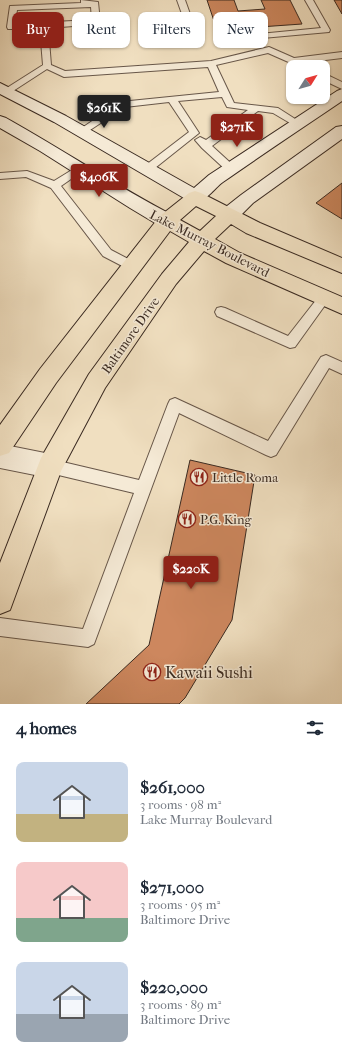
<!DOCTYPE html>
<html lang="en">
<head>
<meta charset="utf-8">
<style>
  body { margin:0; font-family:"IM FELL French Canon",serif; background:#f2f2f3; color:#1f2937; height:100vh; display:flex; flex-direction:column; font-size:15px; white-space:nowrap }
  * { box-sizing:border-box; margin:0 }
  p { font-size:13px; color:#747a83 }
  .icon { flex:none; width:22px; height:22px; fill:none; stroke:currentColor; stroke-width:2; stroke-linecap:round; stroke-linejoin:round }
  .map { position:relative; height:704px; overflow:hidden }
  .details { display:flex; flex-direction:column; background:#fff; flex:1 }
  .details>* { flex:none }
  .guide { position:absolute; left:12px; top:12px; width:318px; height:36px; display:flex; gap:8px }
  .needle { width:26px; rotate:53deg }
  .buttons { position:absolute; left:286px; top:60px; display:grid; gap:8px }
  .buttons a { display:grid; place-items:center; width:44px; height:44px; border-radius:8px; background:#fff; box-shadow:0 1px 3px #0004; font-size:20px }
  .price { position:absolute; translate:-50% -34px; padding:0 9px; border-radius:4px; background:#8f2418; color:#fff; font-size:13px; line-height:26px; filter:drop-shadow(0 1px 2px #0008) }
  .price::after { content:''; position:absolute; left:50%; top:24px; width:12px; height:9px; margin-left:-6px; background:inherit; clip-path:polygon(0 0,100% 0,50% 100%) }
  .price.current { background:#222; color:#fff }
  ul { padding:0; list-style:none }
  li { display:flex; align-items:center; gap:12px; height:100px; padding:0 16px }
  li span { display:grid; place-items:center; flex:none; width:112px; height:80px; border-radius:8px; color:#555 }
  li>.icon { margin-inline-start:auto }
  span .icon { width:48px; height:48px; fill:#fffc; stroke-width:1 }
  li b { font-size:17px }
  h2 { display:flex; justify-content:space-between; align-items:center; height:48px; padding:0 16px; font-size:17px }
  .pill { padding:0 14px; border-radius:8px; background:#fff; box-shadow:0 1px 3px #0004; font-size:14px; line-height:36px }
  .pill.current { background:#8f2418; color:#fff }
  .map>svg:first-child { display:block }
  .building { fill:#cd875e; stroke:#3a2a21 }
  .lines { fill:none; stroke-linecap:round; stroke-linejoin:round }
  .lane-casing { stroke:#685749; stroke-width:2 }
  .street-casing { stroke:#685749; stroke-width:2 }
  .secondary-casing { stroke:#3a2a21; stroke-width:2 }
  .primary-casing { stroke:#3a2a21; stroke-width:2 }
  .lane { fill:#f5ead6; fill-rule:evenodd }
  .street { fill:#f5ead6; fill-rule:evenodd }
  .secondary { fill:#f5ead6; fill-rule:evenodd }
  .primary { fill:#f0dfc0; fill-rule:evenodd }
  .labels { text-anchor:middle; stroke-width:3; stroke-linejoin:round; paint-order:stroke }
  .street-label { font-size:13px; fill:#3a2a21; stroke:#f5ead6 }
  .poi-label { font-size:13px; fill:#3a2a21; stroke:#f5ead6; text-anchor:start }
  .near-poi-label { font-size:16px; fill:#3a2a21; stroke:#f5ead6; text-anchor:start }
</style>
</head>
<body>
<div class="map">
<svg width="342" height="704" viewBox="0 0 342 704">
  <rect width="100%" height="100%" fill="#f0dfc0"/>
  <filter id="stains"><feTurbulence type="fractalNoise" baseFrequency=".005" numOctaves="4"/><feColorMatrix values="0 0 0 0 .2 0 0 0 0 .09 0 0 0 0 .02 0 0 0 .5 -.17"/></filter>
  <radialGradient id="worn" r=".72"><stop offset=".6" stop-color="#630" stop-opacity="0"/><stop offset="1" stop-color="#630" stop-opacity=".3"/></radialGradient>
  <g class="building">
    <polygon points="207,0 234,0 238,11 265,9 261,0 290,0 302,24 217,30"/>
    <polygon points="334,0 342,0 342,14"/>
    <polygon points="342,183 342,219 316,203"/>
    <polygon points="190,460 255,475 232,620 185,698 179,704 86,704 149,645"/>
  </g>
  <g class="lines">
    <defs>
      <g id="lane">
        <path d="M81,0L98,2L100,22L99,24L48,28L51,65L65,71L211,61L269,47L294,58L342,52V58L293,64L268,53L216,65L234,103L278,108L303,124L301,126H295L273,113L258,111L212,146L235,167L236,169L235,171H227L202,148L195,140L200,137L206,140L248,110L227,107L222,97L178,101L199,133L150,172H142L141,170L142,168L189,132L169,102L125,107L84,134L81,135L76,132L120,102L219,92L208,67L64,77L47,69L10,93L7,94L2,91L43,65L40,29H8L7,27L10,6L81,3ZM91,7L92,20L15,24L17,10Z"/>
        <polygon points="177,0 185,0 200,42 199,44 196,44 192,42"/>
        <polygon points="305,0 313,0 330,30 329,32 229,41 225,39 229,37 321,28"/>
        <polygon points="323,73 342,82 342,89 323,80"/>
        <polygon points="80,165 84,166 85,168 84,170 61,186 111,250 136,263 138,266 136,269 132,270 128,269 103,256 51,188 26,177 0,179 0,173 27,171 54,181"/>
        <polygon points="324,293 328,295 330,298 328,301 295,347 290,348 217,316 215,312 217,308 221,307 225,308 288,336 320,295"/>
        <polygon points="326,355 342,362 342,374 329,368 276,455 271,457 266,455 179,413 94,644 88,647 0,636 0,618 83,629 134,493 50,473 45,471 43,466 45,461 50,459 139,480 168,404 170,400 175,398 268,441 321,357"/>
      </g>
      <polygon id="street" points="0,444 50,454 59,458 62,466 59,474 50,478 0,468"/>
      <g id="secondary">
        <path d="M0,83L66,116L194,188L209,175L337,91L342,89V101C302,128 263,154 223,182C212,190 204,206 189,201L54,122L0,94Z"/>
        <path d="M0,116L6,118C62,149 116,186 174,216L176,221L174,226L167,228L160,226L130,208L40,151L0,128Z"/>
        <polygon points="342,126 342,139 253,203 236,220 229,222 222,220 220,215 222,210 241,195 336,127"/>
      </g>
      <path id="primary" d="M195,191L201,193L260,223L342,258V273L246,233L231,224L215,239L240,253L342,297V314L226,263L204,251L176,284L105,388L61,471L10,610L0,614V563L41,458L89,374L162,274L189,242L170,231L56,383L9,453L0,456V425L40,369L160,216L189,193ZM196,206L216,216L200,231L180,220Z"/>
    </defs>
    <use href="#lane" class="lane-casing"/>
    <use href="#street" class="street-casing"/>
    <use href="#secondary" class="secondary-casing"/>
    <use href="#primary" class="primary-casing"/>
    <use href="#lane" class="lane"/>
    <use href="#street" class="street"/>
    <use href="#secondary" class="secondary"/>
    <use href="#primary" class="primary"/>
  </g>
  <defs>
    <symbol id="restaurant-ring" viewBox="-11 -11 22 22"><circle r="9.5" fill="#f5ead6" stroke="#8f2418" stroke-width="1.5"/><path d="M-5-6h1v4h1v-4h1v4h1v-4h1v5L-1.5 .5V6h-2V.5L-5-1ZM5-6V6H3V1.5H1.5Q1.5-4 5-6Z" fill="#8f2418"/></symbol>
  </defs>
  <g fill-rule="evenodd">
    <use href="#restaurant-ring" x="189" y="467" width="20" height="20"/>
    <use href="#restaurant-ring" x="177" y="509" width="20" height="20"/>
    <use href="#restaurant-ring" x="142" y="662" width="20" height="20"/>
  </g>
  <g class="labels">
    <g class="street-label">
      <text transform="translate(210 243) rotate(27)" y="5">Lake Murray Boulevard</text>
      <text transform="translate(130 335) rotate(-55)" y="5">Baltimore Drive</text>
    </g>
    <g class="poi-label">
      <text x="212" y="482">Little Roma</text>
      <text x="200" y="524">P.G. King</text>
    </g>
    <g class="near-poi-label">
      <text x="165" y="678">Kawaii Sushi</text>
    </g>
  </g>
  <rect width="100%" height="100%" filter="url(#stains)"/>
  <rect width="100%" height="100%" fill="url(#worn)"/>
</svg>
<div class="buttons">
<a><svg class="needle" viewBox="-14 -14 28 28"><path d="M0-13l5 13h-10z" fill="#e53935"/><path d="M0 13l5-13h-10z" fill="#747a83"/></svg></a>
</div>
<b class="price current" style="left:104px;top:129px">$261K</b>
<b class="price" style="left:237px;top:148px">$271K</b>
<b class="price" style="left:99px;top:198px">$406K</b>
<b class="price" style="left:191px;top:590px">$220K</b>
<div class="guide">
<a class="pill current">Buy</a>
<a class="pill">Rent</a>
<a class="pill">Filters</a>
<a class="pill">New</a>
</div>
</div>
<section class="details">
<h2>4 homes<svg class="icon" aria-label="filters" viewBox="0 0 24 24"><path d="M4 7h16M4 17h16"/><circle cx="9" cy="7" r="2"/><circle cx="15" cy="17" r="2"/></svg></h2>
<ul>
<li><span style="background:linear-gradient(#c9d6e8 65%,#c2b280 0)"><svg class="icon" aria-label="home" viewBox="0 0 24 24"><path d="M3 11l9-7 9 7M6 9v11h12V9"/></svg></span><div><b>$261,000</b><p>3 rooms · 98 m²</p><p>Lake Murray Boulevard</p></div></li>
<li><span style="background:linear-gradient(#f6c9c9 70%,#7fa58c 0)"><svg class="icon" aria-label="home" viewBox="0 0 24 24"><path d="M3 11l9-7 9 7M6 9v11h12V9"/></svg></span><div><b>$271,000</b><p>3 rooms · 95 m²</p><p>Baltimore Drive</p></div></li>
<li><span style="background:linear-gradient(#c9d6e8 65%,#9aa5b1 0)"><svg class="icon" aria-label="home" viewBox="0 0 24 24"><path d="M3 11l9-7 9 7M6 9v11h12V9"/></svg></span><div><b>$220,000</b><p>3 rooms · 89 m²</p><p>Baltimore Drive</p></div></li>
</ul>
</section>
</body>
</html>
